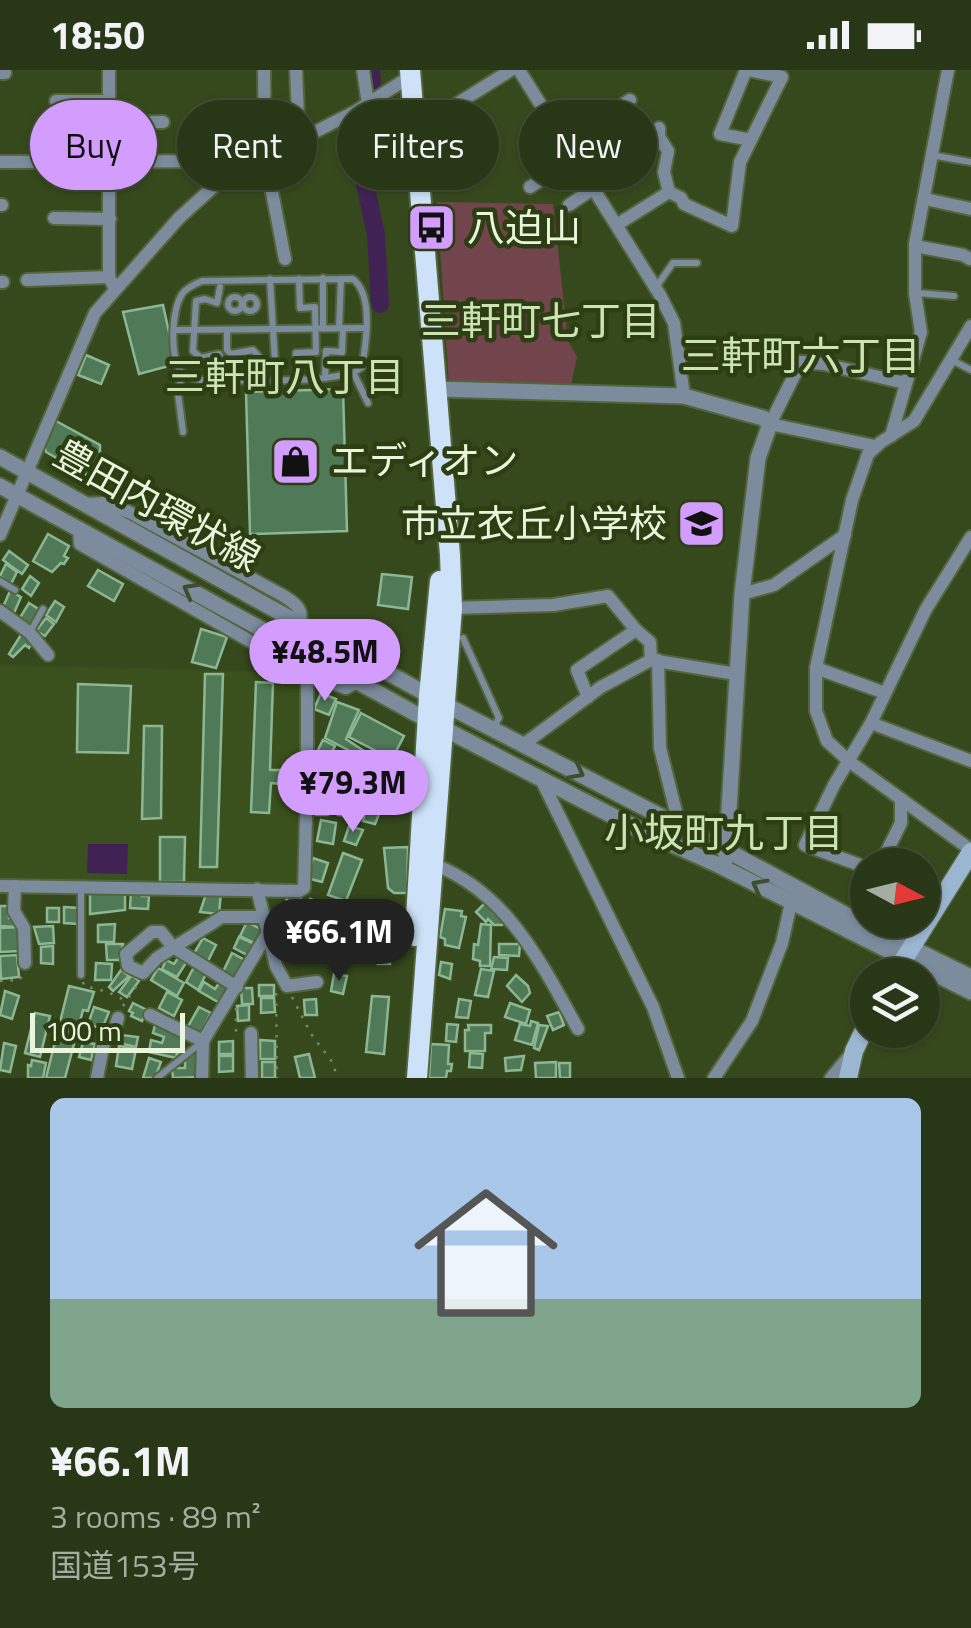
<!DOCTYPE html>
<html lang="en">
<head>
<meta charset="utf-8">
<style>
  body { margin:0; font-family:"Titillium Web","Noto Sans JP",sans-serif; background:#303f1f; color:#f1f3f6; height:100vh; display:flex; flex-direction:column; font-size:38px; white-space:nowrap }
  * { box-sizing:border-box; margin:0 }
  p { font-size:32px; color:#a5aca1 }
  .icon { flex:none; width:55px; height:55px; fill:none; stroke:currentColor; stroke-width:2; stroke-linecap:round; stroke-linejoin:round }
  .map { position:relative; height:1008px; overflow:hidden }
  .sheet { display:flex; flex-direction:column; background:#283716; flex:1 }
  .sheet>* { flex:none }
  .hud { position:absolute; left:30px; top:30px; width:912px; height:90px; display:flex; gap:20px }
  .needle { width:65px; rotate:97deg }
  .fabs { position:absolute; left:850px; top:778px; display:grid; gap:20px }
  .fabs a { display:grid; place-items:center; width:90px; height:90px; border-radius:50%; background:#283716; box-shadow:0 2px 8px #0004,0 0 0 2px #445135; font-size:50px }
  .scale { position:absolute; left:30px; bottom:25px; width:155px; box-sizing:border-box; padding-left:10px; border:5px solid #e9f6dd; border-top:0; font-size:28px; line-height:35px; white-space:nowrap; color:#e9f6dd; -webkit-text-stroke:8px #2c3e12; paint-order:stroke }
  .price { position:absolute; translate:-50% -85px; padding:0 22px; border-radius:35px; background:#d29dfd; color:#111; font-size:32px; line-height:65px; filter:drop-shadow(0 2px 5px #0008) }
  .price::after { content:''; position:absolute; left:50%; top:60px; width:30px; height:22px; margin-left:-15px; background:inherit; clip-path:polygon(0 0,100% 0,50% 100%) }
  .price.selected { background:#222; color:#fff }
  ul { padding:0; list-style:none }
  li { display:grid; align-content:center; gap:20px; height:530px; padding:0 50px }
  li+li { border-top:2px solid #445135 }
  li span { display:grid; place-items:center; height:310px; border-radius:15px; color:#555 }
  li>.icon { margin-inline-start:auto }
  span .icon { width:180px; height:180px; fill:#fffc; stroke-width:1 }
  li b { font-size:42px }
  .pill { padding:0 35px; border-radius:45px; background:#283716; box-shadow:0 2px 8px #0004,0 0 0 2px #445135; font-size:35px; line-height:90px }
  .pill.selected { background:#d29dfd; color:#111 }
  .status { display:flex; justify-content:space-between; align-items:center; height:70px; padding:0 50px; background:#283716; direction:ltr }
  .status svg { height:28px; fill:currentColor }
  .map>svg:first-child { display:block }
  .built { fill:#3b511d }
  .green { fill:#72454d }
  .water { fill:#402255 }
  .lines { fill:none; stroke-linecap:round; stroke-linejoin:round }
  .river { stroke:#402255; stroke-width:18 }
  .building { fill:#507a57; stroke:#8bb792; stroke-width:2.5 }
  .service-casing { stroke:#53653c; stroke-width:10 }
  .minor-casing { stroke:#53653c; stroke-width:16 }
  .tertiary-casing { stroke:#53653c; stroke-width:19 }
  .secondary-casing { stroke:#53653c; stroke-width:21 }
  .trunk-casing { stroke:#53653c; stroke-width:24 }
  .path { stroke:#798a65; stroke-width:2.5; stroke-dasharray:2.5 8; stroke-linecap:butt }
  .service { stroke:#7c8c9d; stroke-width:6 }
  .minor { stroke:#7c8c9d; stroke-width:12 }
  .tertiary { stroke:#7c8c9d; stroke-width:15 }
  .secondary { stroke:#9bb6d0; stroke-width:18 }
  .trunk { stroke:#cde2f8; stroke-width:20 }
  .oneway { stroke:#3c4e2e }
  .labels { text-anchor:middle; stroke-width:9; stroke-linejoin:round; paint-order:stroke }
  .poi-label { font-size:38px; fill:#e9f6dd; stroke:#2c3e12; text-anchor:start }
  .street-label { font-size:38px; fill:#e9f6dd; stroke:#2c3e12 }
  .neighbourhood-label { font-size:40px; fill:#cce4b3; stroke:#2c3e12 }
</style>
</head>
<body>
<div class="status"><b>18:50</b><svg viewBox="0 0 49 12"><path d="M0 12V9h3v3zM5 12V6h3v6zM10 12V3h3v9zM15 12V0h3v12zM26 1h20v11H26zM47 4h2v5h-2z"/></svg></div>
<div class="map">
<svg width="971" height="1008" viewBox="0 0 971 1008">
  <rect width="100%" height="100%" fill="#36491d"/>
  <polygon class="built" points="0,595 263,602 269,602 271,596 303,615 299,813 294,818 0,813"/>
  <polygon class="green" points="437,132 553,134 568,271 577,287 571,315 449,315"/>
  <polygon class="water" points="88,774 128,774 127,804 87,803"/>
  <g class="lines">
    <g class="river">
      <polyline points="371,0 372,18"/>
      <polyline points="365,62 360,91 376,165 380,234"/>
    </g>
  </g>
  <g class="building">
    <polygon points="163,235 176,294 139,304 123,242"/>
    <polygon points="86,285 109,295 101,314 78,305"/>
    <polygon points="343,319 347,461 250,464 246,322"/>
    <polygon points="56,351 100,375 100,389 90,407 46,382 44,375"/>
    <polygon points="48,464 69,476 64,486 68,488 64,494 61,493 52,502 33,491"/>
    <polygon points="9,481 28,495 22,504 3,490"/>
    <polygon points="6,494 17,502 11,514 0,506"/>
    <polygon points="98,500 123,514 114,531 88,516"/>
    <polygon points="382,504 412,507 408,539 378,535"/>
    <polygon points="30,506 39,513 31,526 22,519"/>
    <polygon points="10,521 21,527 14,543 3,537"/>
    <polygon points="55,531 64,537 56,552 46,545"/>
    <polygon points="29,533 40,540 29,557 18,551"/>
    <polygon points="46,548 54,554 45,566 36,561"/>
    <polygon points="201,559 227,567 216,598 192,592"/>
    <polygon points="22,563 33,571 29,578 25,575 13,587 9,584"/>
    <polygon points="205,604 223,604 217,797 200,797"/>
    <polygon points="256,612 273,613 270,700 281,700 281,714 271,713 269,743 251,742"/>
    <polygon points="78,614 131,616 128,683 77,682"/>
    <polygon points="321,623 336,629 329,645 314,639"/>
    <polygon points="337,632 359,640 346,669 373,687 371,692 325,668"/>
    <polygon points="361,643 404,666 392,689 349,667"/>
    <polygon points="144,656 162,656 161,748 142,749"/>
    <polygon points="323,670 335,676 326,694 314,688"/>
    <polygon points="316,716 322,716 322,725 328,726 328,745 316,745"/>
    <polygon points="389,717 407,718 407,727 402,727 403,731 388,731"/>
    <polygon points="338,724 352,724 352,732 357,732 357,746 338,745"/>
    <polygon points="368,733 382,737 375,754 363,751"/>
    <polygon points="321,750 336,753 333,774 317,771"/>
    <polygon points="349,756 363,760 356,775 344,771"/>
    <polygon points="160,767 185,767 184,812 160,812"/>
    <polygon points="408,777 407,823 394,823 388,818 384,778"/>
    <polygon points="343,783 362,790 346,831 328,825"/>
    <polygon points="313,788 328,793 322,812 307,808"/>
    <polygon points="131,820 143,821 142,826 149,826 148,839 130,838"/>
    <polygon points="207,821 221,822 219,844 200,842"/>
    <polygon points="90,822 125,822 125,840 90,844"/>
    <polygon points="287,825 301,827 299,850 291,849 291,844 286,844"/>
    <polygon points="310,829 324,834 315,854 302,849"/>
    <polygon points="488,830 498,839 494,843 506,852 502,855 494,855 488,849 486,852 476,842"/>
    <polygon points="0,836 9,836 9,848 14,848 14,857 0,856"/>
    <polygon points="64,837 78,838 78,854 64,853"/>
    <rect x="47" y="838" width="12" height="14"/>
    <polygon points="445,839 462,841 461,846 466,847 459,878 445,875 445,869 440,867"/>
    <rect x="396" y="844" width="12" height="20"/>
    <polygon points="373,845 392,845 388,878 391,878 390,894 378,894 382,869 372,869"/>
    <polygon points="280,851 296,852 296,868 279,868"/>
    <polygon points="247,852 263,860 256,874 240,866"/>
    <polygon points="115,854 114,872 98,872 98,855"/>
    <polygon points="481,854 491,855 490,896 480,896 480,891 473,889 474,874 478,875"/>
    <polygon points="53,856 54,873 39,874 34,857"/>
    <polygon points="21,857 20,881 0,882 0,858"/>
    <polygon points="303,857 314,858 311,878 297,876"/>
    <polygon points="239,867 255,874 249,886 234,878"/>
    <polygon points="203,868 216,875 207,893 193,885"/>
    <polygon points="336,870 351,872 347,896 332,894"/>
    <polygon points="106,874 123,874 119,890 107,890"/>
    <polygon points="499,874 520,874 519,886 499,885"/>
    <polygon points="53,876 53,894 41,893 41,877"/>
    <polygon points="232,883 245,890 235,911 222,904"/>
    <polygon points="17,885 19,907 1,909 0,886"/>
    <polygon points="494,887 508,888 507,900 491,899"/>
    <polygon points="178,888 186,893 177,907 162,899 166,890 174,894"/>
    <polygon points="441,892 452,894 450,909 439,905"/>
    <polygon points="96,893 112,894 111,910 95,910"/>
    <polygon points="195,895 207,902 198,920 186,912"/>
    <polygon points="158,898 184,913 177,926 151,910"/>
    <polygon points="481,899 494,901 488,927 475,925"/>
    <polygon points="121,900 129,906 113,921 109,917"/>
    <polygon points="334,904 347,906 343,924 331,921"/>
    <polygon points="132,905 139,911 127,927 119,922"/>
    <polygon points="516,905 528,916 530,923 522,932 507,916"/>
    <polygon points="221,910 233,917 223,935 199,921 204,912 215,919"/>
    <rect x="259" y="915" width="15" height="11"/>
    <polygon points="69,916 94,922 88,941 83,940 65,1008 46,1008"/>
    <polygon points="241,918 252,918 253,934 242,934"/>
    <polygon points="5,921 19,926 12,949 0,945"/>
    <polygon points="167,922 182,930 174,946 159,938"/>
    <polygon points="372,926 389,927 384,984 366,982"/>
    <polygon points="261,928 274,928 275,942 261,943"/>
    <polygon points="316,929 317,945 305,945 304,930"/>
    <polygon points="459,929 471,931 468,948 456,947"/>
    <polygon points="133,933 147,940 142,951 131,946 133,943 129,941"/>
    <polygon points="510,933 530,940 526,954 505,947"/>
    <polygon points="249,935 249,950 238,951 237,936"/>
    <polygon points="94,937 109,942 102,959 88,954"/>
    <polygon points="199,937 211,943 199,966 186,960"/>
    <polygon points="559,942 564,955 553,960 547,946"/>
    <polygon points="35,943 50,946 40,987 25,983"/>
    <polygon points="156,951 184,964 180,983 177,983 176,988 149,982 151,970 162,973 164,967 153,963"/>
    <polygon points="531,951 538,953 532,975 515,970 520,954 530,956"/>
    <polygon points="447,954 458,955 456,972 446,971"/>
    <polygon points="468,955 491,955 491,963 485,963 485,981 465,981 465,960 469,960"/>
    <polygon points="539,955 548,956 539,980 534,978"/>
    <polygon points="121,965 138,967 136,977 119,973"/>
    <polygon points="260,970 275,971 275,989 260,989"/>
    <polygon points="233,971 233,984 219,984 219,972"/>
    <polygon points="83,972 95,974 91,990 79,987"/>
    <polygon points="4,973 16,976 10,1002 0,1000"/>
    <polygon points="431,974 449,975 448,994 452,994 451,1001 447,1001 446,1008 429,1008"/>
    <polygon points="119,976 136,979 132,999 116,996"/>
    <polygon points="195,981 200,981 201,1007 173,1008 172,998 185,998 185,990"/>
    <polygon points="470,983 483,984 482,998 469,997"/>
    <polygon points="309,984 315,1008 300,1008 295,987"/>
    <polygon points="219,986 233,986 233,1001 219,1002"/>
    <polygon points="524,986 521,1000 506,1001 505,988"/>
    <polygon points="149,988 161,992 155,1008 143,1008"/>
    <polygon points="32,990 46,993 43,1008 28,1008 28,995 31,996"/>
    <rect x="262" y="992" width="13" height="16"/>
    <polygon points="556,992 556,1008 536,1008 535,993"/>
    <polygon points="559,993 570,993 570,1008 560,1008"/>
  </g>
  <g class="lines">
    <defs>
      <g id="service">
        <polyline points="931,85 971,92"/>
        <polyline points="323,208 323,258"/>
        <polyline points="270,209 276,308"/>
        <path d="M353,209C374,226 366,273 362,297C340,316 234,309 200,310C191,308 183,306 179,298C170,281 172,240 182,224C187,217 195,214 202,211Z"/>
        <polyline points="220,217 217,233 205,229 196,231 193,281 201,288 219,284 224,295 224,309"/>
        <polyline points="656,217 673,193 697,193"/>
        <polyline points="917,223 954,226"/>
        <circle cx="235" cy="234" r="7"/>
        <circle cx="250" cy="234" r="7"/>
        <polyline points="339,258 341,209"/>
        <polyline points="175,260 364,258"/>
        <polyline points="227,260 227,280 231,284 253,280 259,287 257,309"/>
        <polyline points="950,289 971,300"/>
        <polyline points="182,304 178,324 183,362"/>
        <polyline points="354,304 368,333"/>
        <polyline points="297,308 296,283 316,282 315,237 300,238 299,209"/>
        <polyline points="325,308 326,281 342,282 343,258"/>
        <polyline points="0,511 15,520"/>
        <polyline points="30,562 43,539"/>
        <polyline points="463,568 499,648 493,658"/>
        <polyline points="81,817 81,905"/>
        <polyline points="157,1008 202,972"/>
      </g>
      <g id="minor">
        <polyline points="109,0 109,207 114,217"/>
        <polyline points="264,0 265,86 285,189"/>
        <polyline points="296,0 299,69"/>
        <polyline points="363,0 368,34"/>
        <polyline points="519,0 660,225 674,253 684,326"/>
        <polyline points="746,0 720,64 751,70"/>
        <polyline points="0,3 5,3"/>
        <polyline points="56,31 109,31"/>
        <polyline points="110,53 163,52"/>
        <polyline points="659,58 659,67 668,81 664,102 669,122 681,128 684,134 732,156 740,92 782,7 748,0"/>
        <polyline points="56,59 110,59"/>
        <polyline points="415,60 511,0"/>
        <polyline points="564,71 630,30"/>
        <polyline points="0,92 242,91 248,95"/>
        <polyline points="530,117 575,88"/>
        <polyline points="925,129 971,139"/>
        <polyline points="0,135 2,135"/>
        <polyline points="569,135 594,118"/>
        <polyline points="54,148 110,149"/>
        <polyline points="618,154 669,122"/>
        <polyline points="915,176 963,185 970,189"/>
        <polyline points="27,210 109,207"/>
        <polyline points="0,212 3,212"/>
        <polyline points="971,256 914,351 881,372 868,384 852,430 816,598 816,641 827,671 850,692 971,780"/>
        <polyline points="891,366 921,262 915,223 915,174 948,0"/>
        <polyline points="875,376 770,354 801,292 824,294 905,313"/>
        <path d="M84,434L104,433L129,442L282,525C292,531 305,539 299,552"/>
        <polyline points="79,458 80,474 250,571 321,609 346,618 357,612"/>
        <polyline points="0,465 95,243 179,148 221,110 356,41 411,6"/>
        <polyline points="742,524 774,515 845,465"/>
        <polyline points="452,538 553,535 608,526 636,560"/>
        <polyline points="0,541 30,563 48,585"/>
        <polyline points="658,590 660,678 680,758"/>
        <polyline points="816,598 885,623"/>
        <polyline points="588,627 577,600 636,560 650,572 651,590"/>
        <polyline points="871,653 926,539 971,467"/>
        <polyline points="524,674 601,617 651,590 736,604"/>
        <polyline points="541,709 653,937 678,1008"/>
        <polyline points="307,710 307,601"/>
        <path d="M435,795C508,823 542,895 578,959"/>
        <polyline points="880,795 901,753 901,729"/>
        <polyline points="868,798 805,775 834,715 871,653 971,691"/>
        <polyline points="0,816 299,821 304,818 307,710 426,711"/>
        <polyline points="15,816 14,841 24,858 25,893"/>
        <polyline points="257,819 276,896 287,916 317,912"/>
        <polyline points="237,917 173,877 161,862 152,862 126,884 128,896 143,903 157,888 222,847 264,847"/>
        <polyline points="150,945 203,971"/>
        <polyline points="251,963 252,1008"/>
        <polyline points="97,1008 106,961 113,964 118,948"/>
        <polyline points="202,1008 203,971 267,864"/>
        <polyline points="714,1008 752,951 782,873 791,833"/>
        <polyline points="831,1008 852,983"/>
      </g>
      <g id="tertiary">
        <polyline points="435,319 684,326 763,348 770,354 758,388 742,524 726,789"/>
        <polyline points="0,387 446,635 726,780 869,857 971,907"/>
        <polyline points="0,416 429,651 638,759 718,795 971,922"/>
      </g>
      <g id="secondary">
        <polyline points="894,905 971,782"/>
        <polyline points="848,1008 854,981 868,952"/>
      </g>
      <g id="trunk">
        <polyline points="410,0 450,485 452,538 417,1008"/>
        <polyline points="415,866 429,626 440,511"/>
      </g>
    </defs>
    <use href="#service" class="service-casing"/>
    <use href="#minor" class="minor-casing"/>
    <use href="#tertiary" class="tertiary-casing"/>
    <use href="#secondary" class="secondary-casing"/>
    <use href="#trunk" class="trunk-casing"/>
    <g class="path">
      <polyline points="0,911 20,910 22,904"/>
      <polyline points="83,912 84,916 105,921 127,931"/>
      <polyline points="276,923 277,1008"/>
      <polyline points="292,927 311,964 333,993 337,1008"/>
      <polyline points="123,936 138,914"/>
      <polyline points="236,938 236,962 239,962"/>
    </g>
    <use href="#service" class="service"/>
    <use href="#minor" class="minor"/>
    <use href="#tertiary" class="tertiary"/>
    <use href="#secondary" class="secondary"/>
    <use href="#trunk" class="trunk"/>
  </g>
  <defs><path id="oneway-chevron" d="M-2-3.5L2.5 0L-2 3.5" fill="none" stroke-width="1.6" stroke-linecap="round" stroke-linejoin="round" transform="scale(2.5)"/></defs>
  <g class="oneway">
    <use href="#oneway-chevron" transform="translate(190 520) rotate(-151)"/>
    <use href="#oneway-chevron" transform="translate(577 702) rotate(28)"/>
    <use href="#oneway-chevron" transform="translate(759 816) rotate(-152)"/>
  </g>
  <defs>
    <symbol id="bus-square" viewBox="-11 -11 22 22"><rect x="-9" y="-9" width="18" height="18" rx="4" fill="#d29dfd" stroke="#2c3e12"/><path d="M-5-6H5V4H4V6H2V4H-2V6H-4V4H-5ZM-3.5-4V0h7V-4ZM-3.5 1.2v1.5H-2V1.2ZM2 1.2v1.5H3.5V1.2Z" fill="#111"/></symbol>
    <symbol id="shop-square" viewBox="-11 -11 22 22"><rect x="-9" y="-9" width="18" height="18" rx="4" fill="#d29dfd" stroke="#2c3e12"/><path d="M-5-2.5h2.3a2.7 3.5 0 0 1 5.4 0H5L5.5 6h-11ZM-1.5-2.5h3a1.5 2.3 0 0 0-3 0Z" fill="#111"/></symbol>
    <symbol id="school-square" viewBox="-11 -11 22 22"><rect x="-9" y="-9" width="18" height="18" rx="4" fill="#d29dfd" stroke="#2c3e12"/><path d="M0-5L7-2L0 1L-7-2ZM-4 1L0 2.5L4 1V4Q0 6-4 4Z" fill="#111"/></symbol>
  </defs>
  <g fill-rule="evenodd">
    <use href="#bus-square" x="404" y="130" width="55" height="55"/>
    <use href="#shop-square" x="268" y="364" width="55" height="55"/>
    <use href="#school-square" x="674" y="426" width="55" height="55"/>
  </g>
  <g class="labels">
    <g class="poi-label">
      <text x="467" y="171">八迫山</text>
      <text x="331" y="404">エディオン</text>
      <text x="667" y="467" text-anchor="end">市立衣丘小学校</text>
    </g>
    <g class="street-label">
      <text transform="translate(157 436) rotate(29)" y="13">豊田内環状線</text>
    </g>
    <g class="neighbourhood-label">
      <text x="541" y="265">三軒町七丁目</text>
      <text x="801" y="300">三軒町六丁目</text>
      <text x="285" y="321">三軒町八丁目</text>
      <text x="724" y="777">小坂町九丁目</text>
    </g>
  </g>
</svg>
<div class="fabs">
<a><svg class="needle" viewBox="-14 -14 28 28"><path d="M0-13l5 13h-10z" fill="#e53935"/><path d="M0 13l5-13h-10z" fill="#a5aca1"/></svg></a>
<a><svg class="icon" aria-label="layers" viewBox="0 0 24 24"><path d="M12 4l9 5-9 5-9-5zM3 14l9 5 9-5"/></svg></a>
</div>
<div class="scale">100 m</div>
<b class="price" style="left:325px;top:634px">¥48.5M</b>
<b class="price" style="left:353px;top:765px">¥79.3M</b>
<b class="price selected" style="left:339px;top:914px">¥66.1M</b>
<div class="hud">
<a class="pill selected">Buy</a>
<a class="pill">Rent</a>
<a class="pill">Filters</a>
<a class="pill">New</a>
</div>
</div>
<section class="sheet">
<ul>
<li><span style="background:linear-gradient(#a9c7e8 65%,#7fa58c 0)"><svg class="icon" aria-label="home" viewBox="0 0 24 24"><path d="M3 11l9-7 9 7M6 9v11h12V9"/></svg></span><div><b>¥66.1M</b><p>3 rooms · 89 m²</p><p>国道153号</p></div></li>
</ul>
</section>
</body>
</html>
